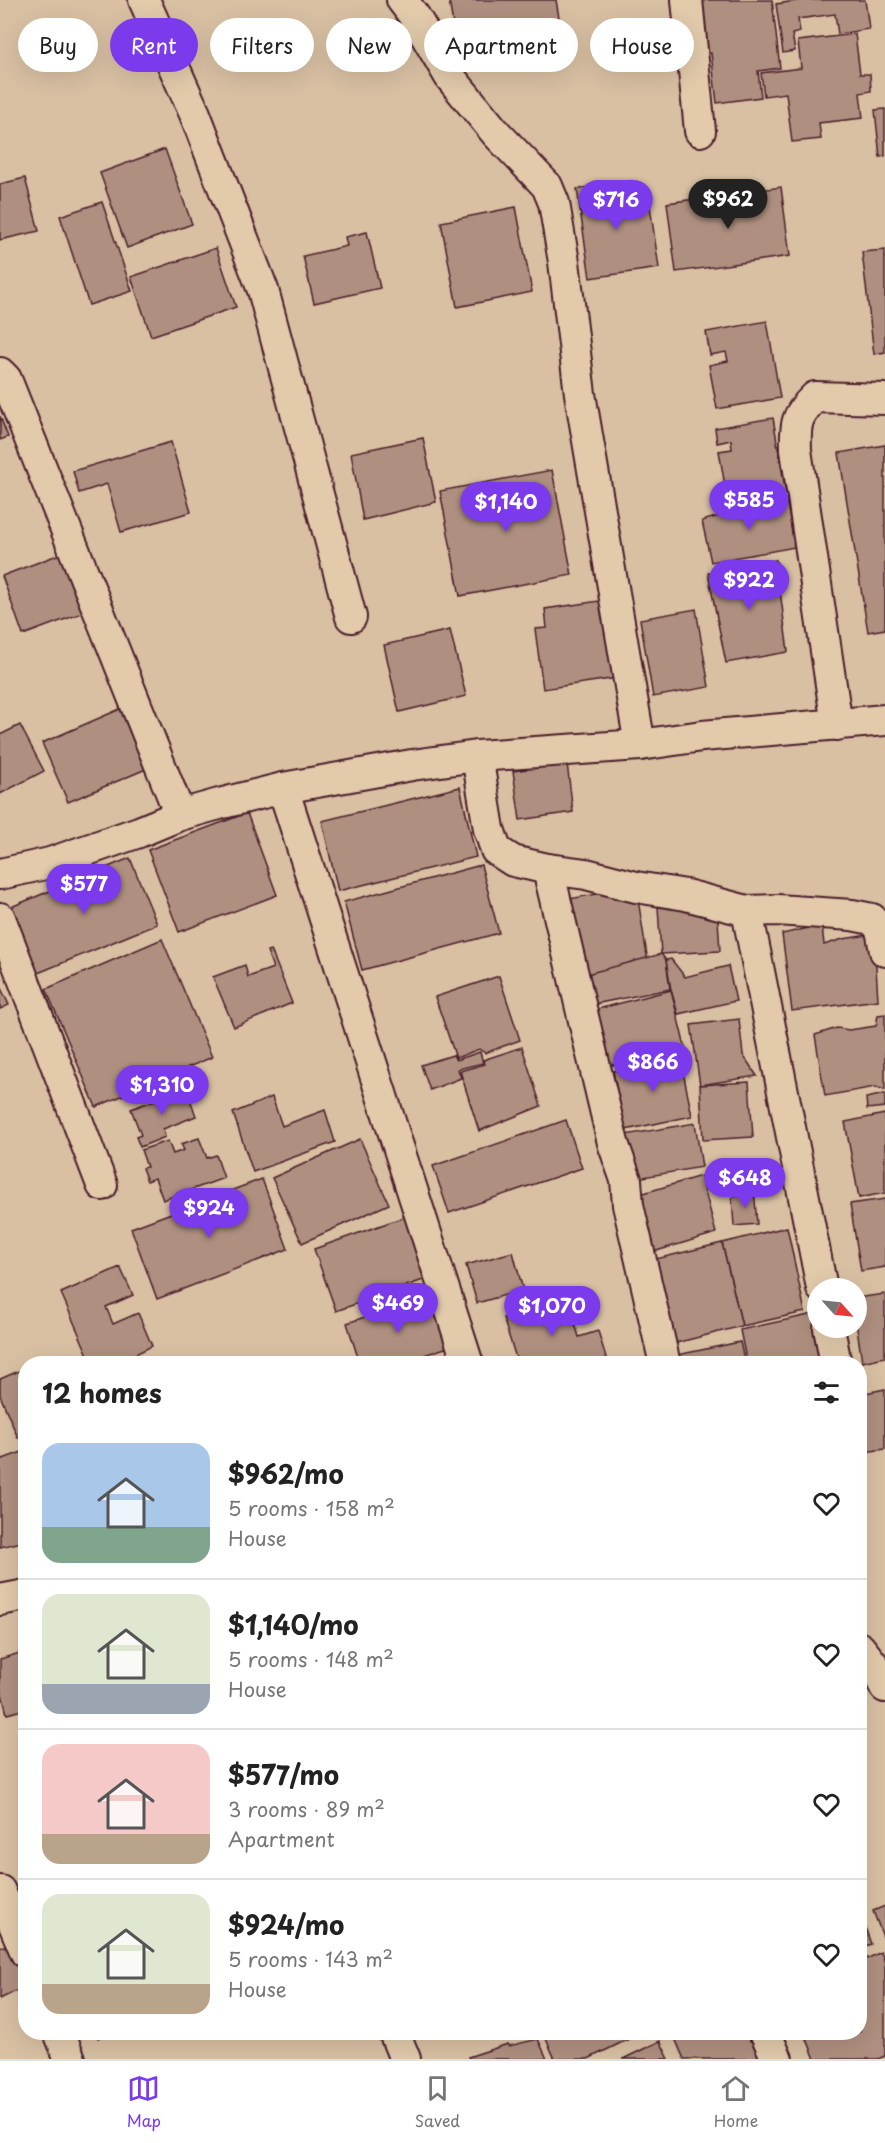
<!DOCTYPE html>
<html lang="en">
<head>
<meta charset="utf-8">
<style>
  body { margin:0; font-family:"Playpen Sans",sans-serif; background:#f6f6f6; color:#222; height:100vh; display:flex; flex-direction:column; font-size:22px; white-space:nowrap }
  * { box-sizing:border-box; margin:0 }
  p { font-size:20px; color:#767676 }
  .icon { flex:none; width:33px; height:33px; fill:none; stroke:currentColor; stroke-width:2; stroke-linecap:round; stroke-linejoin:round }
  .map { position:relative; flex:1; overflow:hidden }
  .side { position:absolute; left:18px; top:1356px; width:849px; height:684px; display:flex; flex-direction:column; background:#fff; border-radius:24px; box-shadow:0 6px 24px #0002 }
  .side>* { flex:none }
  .top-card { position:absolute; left:18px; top:18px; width:849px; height:54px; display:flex; gap:12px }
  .needle { width:39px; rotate:117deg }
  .controls { position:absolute; left:807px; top:1278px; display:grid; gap:12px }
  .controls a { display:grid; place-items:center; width:60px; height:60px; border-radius:50%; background:#fff; box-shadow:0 6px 24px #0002; font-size:30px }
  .price { position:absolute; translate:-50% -51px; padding:0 14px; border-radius:21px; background:#7c3aed; color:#fff; font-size:20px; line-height:39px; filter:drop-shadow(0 2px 3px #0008) }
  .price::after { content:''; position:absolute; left:50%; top:36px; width:18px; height:14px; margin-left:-9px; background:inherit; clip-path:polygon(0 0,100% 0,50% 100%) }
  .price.selected { background:#222; color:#fff }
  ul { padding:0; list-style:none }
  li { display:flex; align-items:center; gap:18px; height:150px; padding:0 24px }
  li+li { border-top:2px solid #e0e0e0 }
  li span { display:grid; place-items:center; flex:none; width:168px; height:120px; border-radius:18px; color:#555 }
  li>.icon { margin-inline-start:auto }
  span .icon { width:72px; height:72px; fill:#fffc; stroke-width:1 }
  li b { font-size:26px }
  h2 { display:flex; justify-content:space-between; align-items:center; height:72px; padding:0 24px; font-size:26px }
  .pill { padding:0 21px; border-radius:27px; background:#fff; box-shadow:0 6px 24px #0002; font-size:21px; line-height:54px }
  .pill.selected { background:#7c3aed; color:#fff }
  .tabs { display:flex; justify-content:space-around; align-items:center; height:84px; border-top:2px solid #e0e0e0; background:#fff; font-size:16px; color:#767676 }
  .tabs a { display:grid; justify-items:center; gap:3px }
  .tabs .selected { color:#7c3aed }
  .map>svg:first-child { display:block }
  .building { fill:#af9080; stroke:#4a1f2b; stroke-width:1.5 }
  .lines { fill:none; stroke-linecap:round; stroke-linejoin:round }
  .minor-casing { stroke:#4a1f2b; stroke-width:34 }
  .minor { stroke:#e2caab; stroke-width:30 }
</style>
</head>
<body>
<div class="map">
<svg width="885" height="2059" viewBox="0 0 885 2059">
  <rect width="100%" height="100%" fill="#d9c0a3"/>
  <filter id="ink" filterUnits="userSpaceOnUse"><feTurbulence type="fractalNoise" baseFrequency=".0167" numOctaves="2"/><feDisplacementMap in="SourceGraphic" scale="12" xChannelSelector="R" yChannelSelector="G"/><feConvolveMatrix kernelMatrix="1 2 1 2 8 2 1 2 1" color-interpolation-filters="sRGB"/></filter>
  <g filter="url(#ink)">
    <g class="building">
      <polygon points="449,0 556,0 560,24 456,43"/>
      <polygon points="698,0 772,0 780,68 758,71 761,97 717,103 711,53 705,53"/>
      <polygon points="803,0 865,0 869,29 838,34 835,14 798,19 800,32 792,34 795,51 783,53 776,4"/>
      <polygon points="855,34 860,74 870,74 871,91 860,93 863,118 819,123 821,139 792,142 786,93 764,96 761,73 801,68 798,41"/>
      <polygon points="885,109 885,156 880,157 875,110"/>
      <polygon points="165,149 192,224 127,248 100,173"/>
      <polygon points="25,178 39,231 0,240 0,184"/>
      <polygon points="631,181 635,208 650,206 659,268 590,278 577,189"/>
      <polygon points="781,187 790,256 676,272 667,203"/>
      <polygon points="102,202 132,291 89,305 60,216"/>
      <polygon points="516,207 532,292 457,307 441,222"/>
      <polygon points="367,232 380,288 314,303 303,256 347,246 345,237"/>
      <polygon points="216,248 236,307 151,336 131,277"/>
      <polygon points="885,250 885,352 874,354 862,252"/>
      <polygon points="767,321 780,398 717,409 709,365 728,361 726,352 710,355 706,332"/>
      <polygon points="0,416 8,437 0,440"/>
      <polygon points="773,418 786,494 728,504 719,451 732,449 731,440 717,443 715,428"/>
      <polygon points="423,438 436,502 363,520 351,453"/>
      <polygon points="171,442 191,512 121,532 107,484 79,493 73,471"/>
      <polygon points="885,445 885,629 868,632 839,453"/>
      <polygon points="552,470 572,575 460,596 440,491"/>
      <polygon points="786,499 795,547 711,562 702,521 726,514 721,510"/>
      <polygon points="68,551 90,610 23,635 2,576"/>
      <polygon points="776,560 788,652 726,663 708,573"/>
      <polygon points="606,600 617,678 543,689 535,629 547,628 545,609"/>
      <polygon points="696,609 709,687 653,697 640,619"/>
      <polygon points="450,630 466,696 399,712 384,645"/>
      <polygon points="120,709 146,769 68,802 42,743"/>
      <polygon points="20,725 44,771 0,794 0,735"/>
      <polygon points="567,763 573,812 520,820 513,771"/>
      <polygon points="460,787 476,857 338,891 322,821"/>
      <polygon points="247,813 277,895 179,932 148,850"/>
      <polygon points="130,858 157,924 38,973 11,907"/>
      <polygon points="481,865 499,933 362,970 344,902"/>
      <polygon points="636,887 648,962 583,975 569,899"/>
      <polygon points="717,904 720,951 661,954 658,907"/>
      <polygon points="822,925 824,945 843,939 874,934 878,1000 792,1011 782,934"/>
      <polygon points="162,939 212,1057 96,1107 46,989"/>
      <polygon points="271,950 292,1003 234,1027 213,977 245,965 248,977 273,968 267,951"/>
      <polygon points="661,954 666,960 670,989 589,1005 583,975"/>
      <polygon points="671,959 685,977 728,966 736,1001 678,1014 671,990 666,960"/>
      <polygon points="499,976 520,1040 485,1053 479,1049 456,1058 435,997"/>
      <polygon points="0,986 9,1005 0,1009"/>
      <polygon points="671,990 685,1047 604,1067 590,1011"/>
      <polygon points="885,1014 885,1090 875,1087 825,1096 815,1035 837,1028 849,1030 876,1026 878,1015"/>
      <polygon points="739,1019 743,1055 757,1076 700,1085 691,1025"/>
      <polygon points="522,1047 541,1106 479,1131 460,1071 485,1064 483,1060"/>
      <polygon points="480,1052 483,1063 458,1069 461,1078 430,1090 421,1065 453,1055 456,1060"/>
      <polygon points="680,1057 692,1116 625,1130 613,1071"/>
      <polygon points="749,1082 753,1137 703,1140 700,1085"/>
      <polygon points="186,1088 196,1116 163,1129 165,1137 140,1147 136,1137 141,1135 131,1109"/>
      <polygon points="885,1094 885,1107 867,1109 866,1098"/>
      <polygon points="272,1097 282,1126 325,1110 335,1142 253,1172 233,1113"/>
      <polygon points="885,1114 885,1193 859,1198 845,1122"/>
      <polygon points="566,1120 582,1168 449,1213 433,1166"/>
      <polygon points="695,1123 702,1167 626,1180 619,1136"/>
      <polygon points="199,1138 207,1158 216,1155 224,1178 163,1200 155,1178 147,1181 142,1168 147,1167 141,1150 168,1141 173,1154 184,1150 181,1144"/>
      <polygon points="360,1139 389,1204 302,1243 272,1178"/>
      <polygon points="701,1176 716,1233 653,1252 637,1195"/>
      <polygon points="262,1179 288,1249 157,1299 131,1228"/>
      <polygon points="754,1189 757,1224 734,1226 732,1198"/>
      <polygon points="885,1199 885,1267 861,1271 850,1204"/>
      <polygon points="404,1217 426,1279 336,1311 314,1249"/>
      <polygon points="787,1227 805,1312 742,1326 722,1243"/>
      <polygon points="722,1243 742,1326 672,1344 652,1260"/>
      <polygon points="513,1252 523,1290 477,1303 466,1265"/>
      <polygon points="120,1267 133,1295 106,1307 113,1324 138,1313 152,1346 115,1364 92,1364 61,1293"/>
      <polygon points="885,1294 885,1357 862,1362 856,1322 856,1298"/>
      <polygon points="431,1295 448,1347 398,1364 360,1364 347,1323"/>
      <polygon points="567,1297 579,1337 598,1331 608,1364 518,1364 503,1318"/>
      <polygon points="814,1314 823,1364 747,1364 740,1330"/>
      <polygon points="740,1342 745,1364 679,1364 677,1355"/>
      <polygon points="58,1355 61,1364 37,1364"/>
      <polygon points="26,1368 26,1435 18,1438 0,1395 0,1379"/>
      <polygon points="885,1389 885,1449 864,1452 860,1425 860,1394"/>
      <polygon points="22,1452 26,1464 26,1541 0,1547 0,1460"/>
      <polygon points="26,1651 26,1709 7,1714 0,1686 0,1659"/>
      <polygon points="885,1906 885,1942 873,1911"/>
      <polygon points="860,1913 871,1944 860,1948"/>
      <polygon points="8,1944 26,1981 26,1986 0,1999 0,1948"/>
      <polygon points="881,1952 885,1963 885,2056 878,2059 815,2059 804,2032 860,2032 860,1962"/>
      <polygon points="96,2032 111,2032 98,2038"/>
      <polygon points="543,2032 643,2032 588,2059 555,2059"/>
      <polygon points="682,2032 747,2032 750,2041 762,2036 767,2059 684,2059 674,2036"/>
      <polygon points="538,2039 547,2059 469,2059 468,2057 508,2044 509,2046"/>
      <polygon points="660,2041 669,2059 623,2059"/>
    </g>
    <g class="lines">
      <defs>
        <g id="minor">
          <polyline points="144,0 195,114 263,290 351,617"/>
          <polyline points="402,0 415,17 450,77 496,133 547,186 554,203 564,262 580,394 640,745"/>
          <polyline points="687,0 700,131"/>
          <polyline points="0,373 6,379 180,815"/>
          <path d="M837,725L796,450C795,424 796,415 815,397L885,399"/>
          <polyline points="477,756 489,829 496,850 513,861 548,869 586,874 636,887 686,895 747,911 777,910 852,915 872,919 881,929 885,951"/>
          <polyline points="283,788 468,1364"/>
          <polyline points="548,869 613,1143 626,1180 628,1205 665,1364"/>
          <polyline points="0,874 50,863 139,832 180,815 219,804 283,788 412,765 477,756 640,745 702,736 885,720"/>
          <polyline points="747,911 822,1288"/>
          <polyline points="0,918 102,1185"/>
          <polyline points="829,1328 836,1364"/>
          <polyline points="0,1600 26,1595"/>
          <polyline points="860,1648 875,1667 885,1687"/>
          <polyline points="0,1891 26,1953"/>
          <polyline points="59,2032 70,2059"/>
          <polyline points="394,2032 405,2059"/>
          <polyline points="765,2032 777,2059"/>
        </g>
      </defs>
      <use href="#minor" class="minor-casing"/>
      <use href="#minor" class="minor"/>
    </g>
  </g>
</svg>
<div class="controls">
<a><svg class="needle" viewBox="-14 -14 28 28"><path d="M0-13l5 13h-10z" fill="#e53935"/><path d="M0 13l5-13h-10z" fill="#767676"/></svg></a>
</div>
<b class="price selected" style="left:728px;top:230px">$962</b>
<b class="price" style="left:616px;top:231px">$716</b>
<b class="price" style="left:749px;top:531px">$585</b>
<b class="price" style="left:506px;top:533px">$1,140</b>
<b class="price" style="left:749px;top:611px">$922</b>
<b class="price" style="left:84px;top:915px">$577</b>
<b class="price" style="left:653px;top:1093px">$866</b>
<b class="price" style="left:162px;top:1116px">$1,310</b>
<b class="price" style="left:745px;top:1209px">$648</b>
<b class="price" style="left:209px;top:1239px">$924</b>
<b class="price" style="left:398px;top:1334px">$469</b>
<b class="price" style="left:552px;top:1337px">$1,070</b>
<div class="top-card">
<a class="pill">Buy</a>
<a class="pill selected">Rent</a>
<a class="pill">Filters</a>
<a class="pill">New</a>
<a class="pill">Apartment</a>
<a class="pill">House</a>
</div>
<section class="side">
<h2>12 homes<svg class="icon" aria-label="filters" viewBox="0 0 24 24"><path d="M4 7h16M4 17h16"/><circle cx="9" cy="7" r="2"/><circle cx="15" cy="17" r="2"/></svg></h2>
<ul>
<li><span style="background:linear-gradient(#a9c7e8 70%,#7fa58c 0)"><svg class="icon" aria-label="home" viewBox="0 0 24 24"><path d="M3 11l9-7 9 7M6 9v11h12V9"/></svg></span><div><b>$962/mo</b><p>5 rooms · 158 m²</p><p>House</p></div><svg class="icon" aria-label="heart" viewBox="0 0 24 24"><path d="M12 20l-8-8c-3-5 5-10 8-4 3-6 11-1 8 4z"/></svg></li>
<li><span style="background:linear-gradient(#dfe7d0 75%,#9aa5b1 0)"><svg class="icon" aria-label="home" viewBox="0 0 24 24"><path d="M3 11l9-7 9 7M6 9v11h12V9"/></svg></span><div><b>$1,140/mo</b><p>5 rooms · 148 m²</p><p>House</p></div><svg class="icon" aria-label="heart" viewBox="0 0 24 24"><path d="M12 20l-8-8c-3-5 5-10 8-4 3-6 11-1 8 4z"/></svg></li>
<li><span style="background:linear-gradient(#f6c9c9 75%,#b9a48a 0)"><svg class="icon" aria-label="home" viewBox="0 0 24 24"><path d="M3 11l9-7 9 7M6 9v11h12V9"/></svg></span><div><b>$577/mo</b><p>3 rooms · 89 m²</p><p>Apartment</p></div><svg class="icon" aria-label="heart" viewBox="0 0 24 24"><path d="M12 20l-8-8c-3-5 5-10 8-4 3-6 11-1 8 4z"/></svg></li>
<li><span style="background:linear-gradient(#dfe7d0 75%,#b9a48a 0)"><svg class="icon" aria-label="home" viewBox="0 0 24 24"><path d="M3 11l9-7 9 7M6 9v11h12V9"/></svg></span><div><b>$924/mo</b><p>5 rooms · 143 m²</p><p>House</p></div><svg class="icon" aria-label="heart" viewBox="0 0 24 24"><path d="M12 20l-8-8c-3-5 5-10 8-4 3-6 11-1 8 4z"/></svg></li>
</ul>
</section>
</div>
<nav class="tabs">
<a class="selected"><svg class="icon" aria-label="map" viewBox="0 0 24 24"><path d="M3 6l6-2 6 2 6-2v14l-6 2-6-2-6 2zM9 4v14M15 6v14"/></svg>Map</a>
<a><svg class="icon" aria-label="saved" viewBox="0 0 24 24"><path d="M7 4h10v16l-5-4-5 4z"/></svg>Saved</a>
<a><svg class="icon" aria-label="home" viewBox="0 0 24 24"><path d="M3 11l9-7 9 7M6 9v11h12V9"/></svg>Home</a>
</nav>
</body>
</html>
